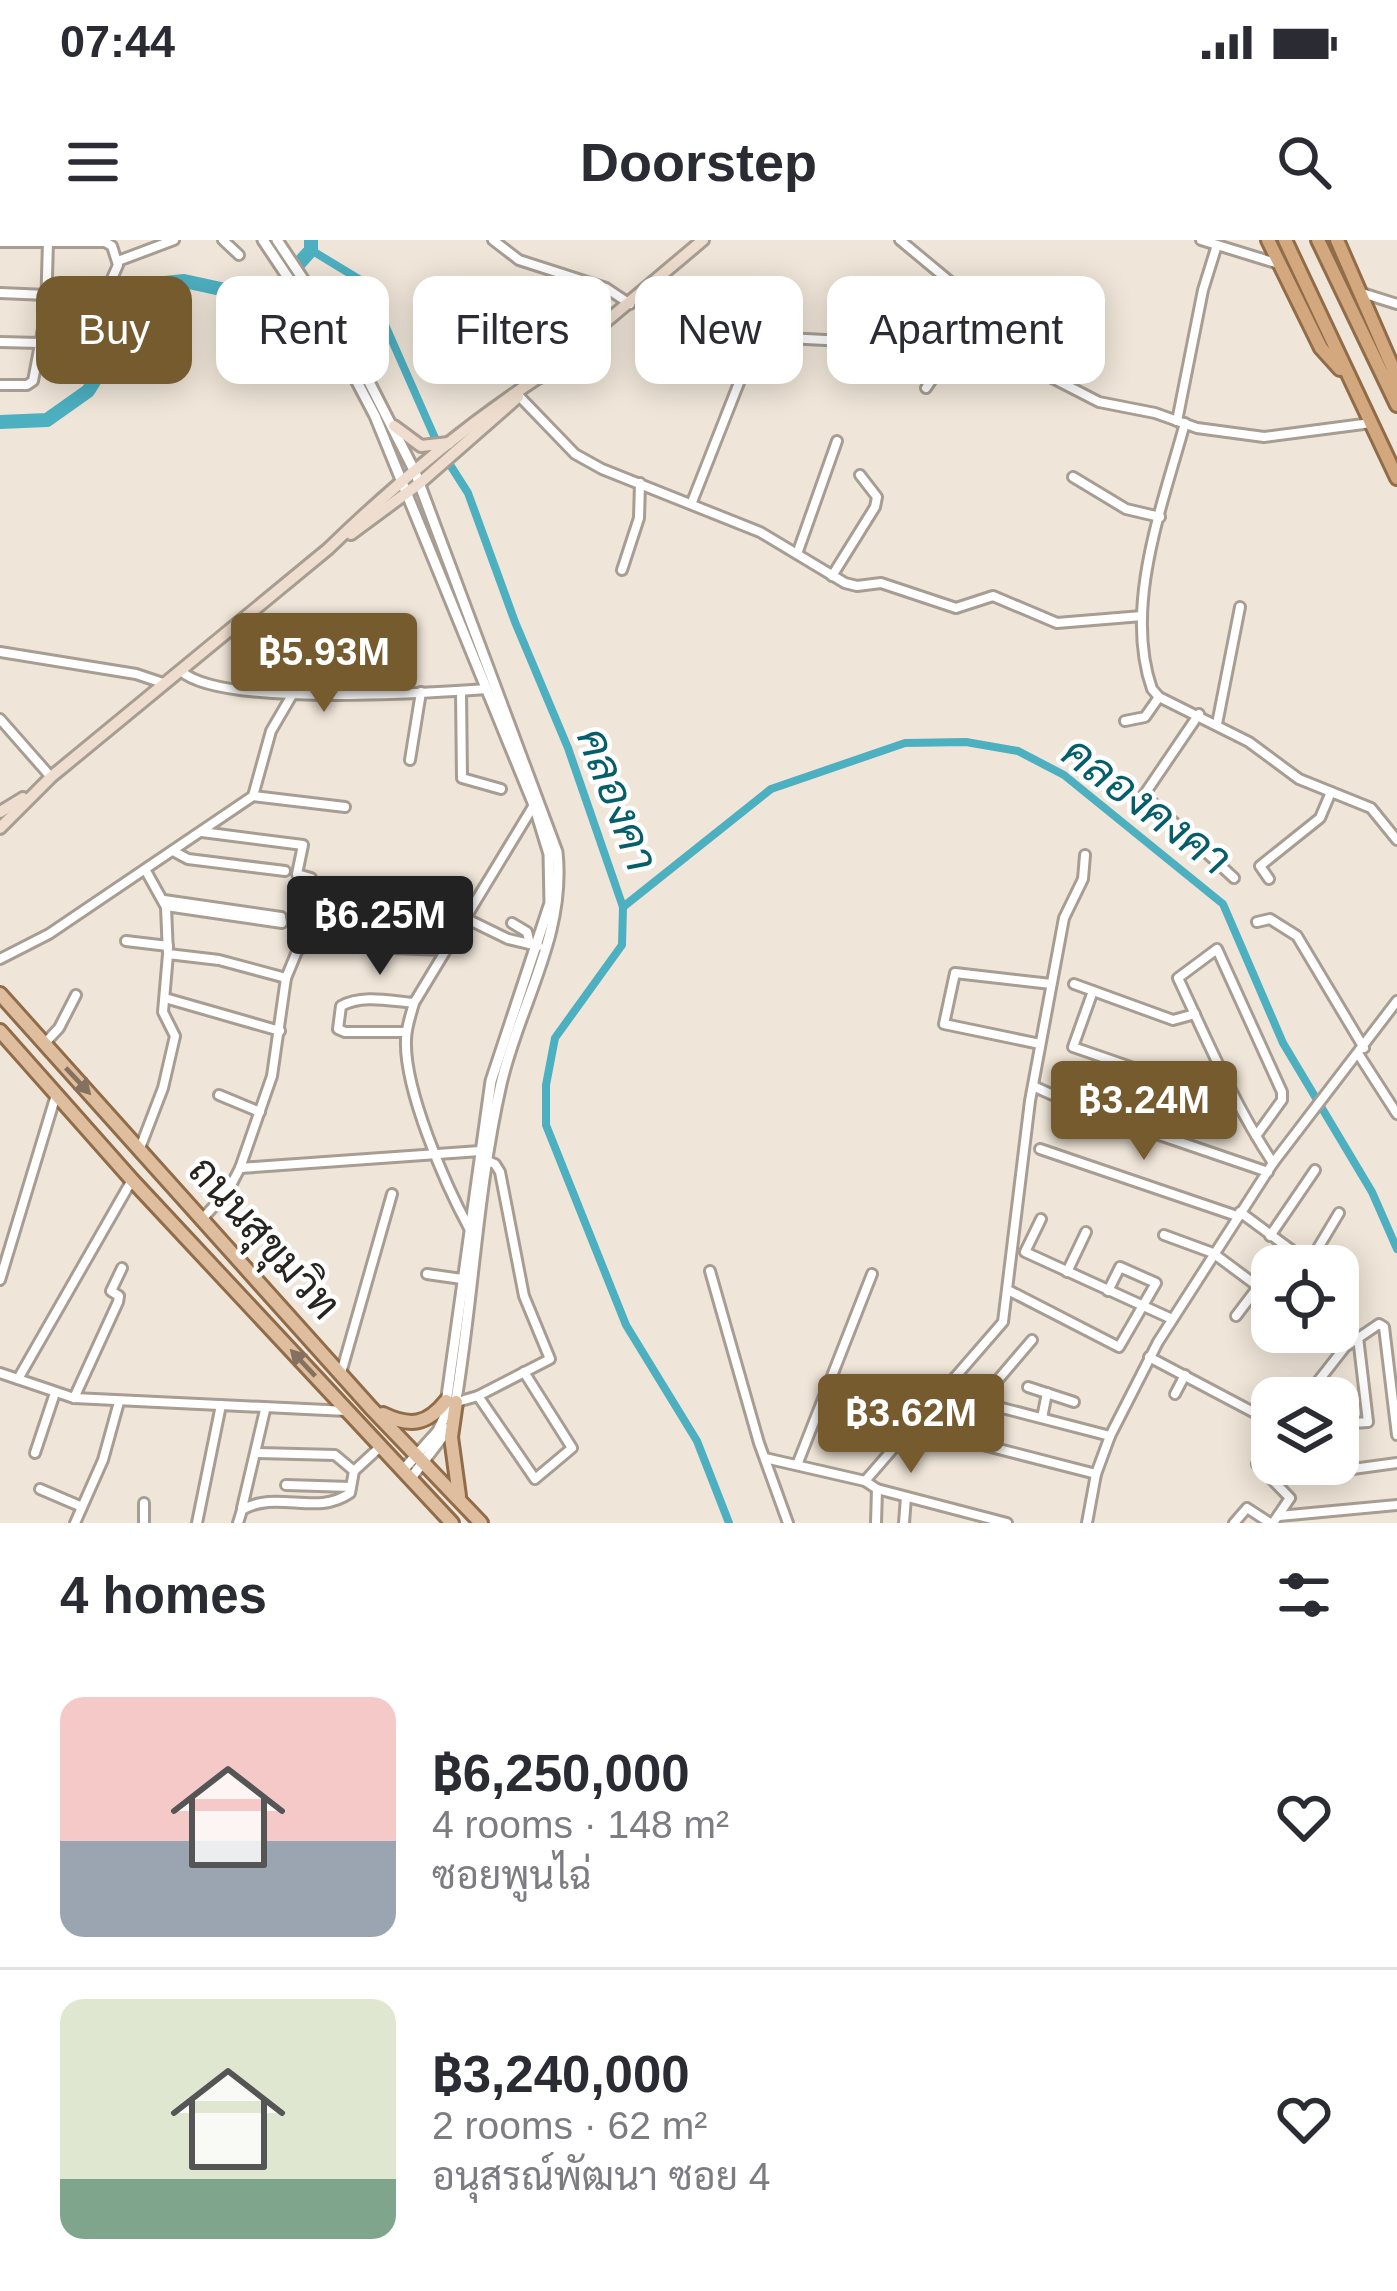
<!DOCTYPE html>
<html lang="en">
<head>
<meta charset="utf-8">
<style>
  body { margin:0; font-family:Helvetica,Sarabun,sans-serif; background:#f7f7f7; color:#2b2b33; height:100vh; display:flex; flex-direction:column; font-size:45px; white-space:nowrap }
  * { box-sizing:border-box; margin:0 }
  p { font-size:39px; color:#7c7c81 }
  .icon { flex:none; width:66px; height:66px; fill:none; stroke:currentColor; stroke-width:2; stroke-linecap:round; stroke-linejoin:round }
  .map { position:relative; height:1283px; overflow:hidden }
  .details { display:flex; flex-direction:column; background:#fff; flex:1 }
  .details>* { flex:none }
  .guide { position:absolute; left:36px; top:36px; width:1326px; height:108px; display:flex; gap:24px }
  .controls { position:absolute; left:1251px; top:1005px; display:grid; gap:24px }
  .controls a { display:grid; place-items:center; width:108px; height:108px; border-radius:24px; background:#fff; box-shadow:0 6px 30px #0003; font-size:60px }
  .price { position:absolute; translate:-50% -102px; padding:0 27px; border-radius:12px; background:#755b2d; color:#fff; font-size:39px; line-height:78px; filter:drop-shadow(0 3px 6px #0008) }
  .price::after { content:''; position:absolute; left:50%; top:72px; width:36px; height:27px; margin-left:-18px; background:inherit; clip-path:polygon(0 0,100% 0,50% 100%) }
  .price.active { background:#222; color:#fff }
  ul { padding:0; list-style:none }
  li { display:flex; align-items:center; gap:36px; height:300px; padding:0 60px }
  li+li { border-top:3px solid #e1e1e2 }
  li span { display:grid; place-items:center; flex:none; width:336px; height:240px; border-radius:24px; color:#555 }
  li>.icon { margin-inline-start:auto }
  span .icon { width:144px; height:144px; fill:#fffc; stroke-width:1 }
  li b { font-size:51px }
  h2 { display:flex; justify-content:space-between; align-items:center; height:144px; padding:0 60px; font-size:51px }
  .chip { padding:0 42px; border-radius:24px; background:#fff; box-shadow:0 6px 30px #0003; font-size:42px; line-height:108px }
  .chip.active { background:#755b2d; color:#fff }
  .status { display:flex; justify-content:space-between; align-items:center; height:84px; padding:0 60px; background:#fff; direction:ltr }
  .status svg { height:33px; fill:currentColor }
  header { display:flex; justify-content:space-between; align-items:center; height:156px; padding:0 60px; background:#fff; font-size:54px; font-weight:600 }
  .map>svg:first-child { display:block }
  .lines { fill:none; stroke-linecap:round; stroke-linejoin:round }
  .canal { stroke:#4db0c1; stroke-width:8 }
  .river { stroke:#4db0c1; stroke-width:14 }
  .minor-casing { stroke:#a79d92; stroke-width:14 }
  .tertiary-casing { stroke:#a79d92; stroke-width:15 }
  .secondary-casing { stroke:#a79d92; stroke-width:16 }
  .primary-casing { stroke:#916c49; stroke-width:18 }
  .trunk-casing { stroke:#916c49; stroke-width:18 }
  .minor { stroke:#fff; stroke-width:8 }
  .tertiary { stroke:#fff; stroke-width:9 }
  .secondary { stroke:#efdecf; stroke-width:10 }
  .primary { stroke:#dfbe9f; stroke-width:12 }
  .trunk { stroke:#d4a87f; stroke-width:12 }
  .oneway { fill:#847160 }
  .labels { text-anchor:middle; stroke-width:9; stroke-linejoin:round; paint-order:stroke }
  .street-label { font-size:42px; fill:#282420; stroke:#fff }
  .water-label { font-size:45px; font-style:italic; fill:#055e6a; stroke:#fff }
</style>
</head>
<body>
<div class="status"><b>07:44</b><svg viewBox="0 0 49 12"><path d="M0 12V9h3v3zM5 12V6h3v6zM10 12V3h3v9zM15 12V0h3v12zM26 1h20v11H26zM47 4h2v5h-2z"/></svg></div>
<header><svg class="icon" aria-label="menu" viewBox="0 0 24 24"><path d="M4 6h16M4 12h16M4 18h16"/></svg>Doorstep<svg class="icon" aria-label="search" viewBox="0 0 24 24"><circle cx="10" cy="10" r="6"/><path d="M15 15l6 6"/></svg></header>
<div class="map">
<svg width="1397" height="1283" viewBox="0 0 1397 1283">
  <rect width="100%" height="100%" fill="#efe5d8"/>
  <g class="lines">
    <g class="canal">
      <polyline points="311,10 367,44 439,207"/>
      <polyline points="447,220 468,253 515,382 568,508 623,667 622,705 555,798 546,845 546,885 626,1085 697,1201 729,1283"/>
      <polyline points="623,667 771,549 905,503 966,502 1018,511 1064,535 1223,664 1283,803 1372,952 1397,1009"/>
    </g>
    <polyline class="river" points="0,182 47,180 88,151 155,44 184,41 267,59 311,10 311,0"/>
    <defs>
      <g id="minor">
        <polyline points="223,0 239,15"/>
        <polyline points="493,0 519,20 606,48 630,64"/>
        <polyline points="900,0 977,64 1004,93 1025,124 1099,162 1155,173 1197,188 1264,197 1371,183"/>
        <polyline points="1201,0 1279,24"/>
        <polyline points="0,2 105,2 112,6 118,25 93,81"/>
        <polyline points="118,21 174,0"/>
        <polyline points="0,53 47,55"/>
        <polyline points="1362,53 1397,64"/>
        <polyline points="636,59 665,77 747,96 845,101 874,121"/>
        <polyline points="0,102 40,103"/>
        <polyline points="0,145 27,145 33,141 46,73 48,1"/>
        <polyline points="926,148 981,68"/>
        <polyline points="519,156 575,214 602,229 760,292 845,343 857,346 881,343 956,368 993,356 1057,383 1142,376"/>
        <polyline points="1177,181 1203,50 1217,5"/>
        <path d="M1185,183C1163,264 1123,366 1152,449L1159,457L1249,502L1299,539L1371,568L1397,600"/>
        <polyline points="1073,237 1126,269 1160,277"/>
        <polyline points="692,262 746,125 747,96"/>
        <polyline points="797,314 837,201"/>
        <polyline points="622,330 639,278 640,243"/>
        <polyline points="832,336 875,267 877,257 860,235"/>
        <polyline points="0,412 136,434 163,443"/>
        <path d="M181,431C220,467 428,453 487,449"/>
        <polyline points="461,451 462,538 501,549"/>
        <polyline points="1199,474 1144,555 1234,638"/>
        <polyline points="0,479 51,537"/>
        <polyline points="1125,481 1145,477 1159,457"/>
        <polyline points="1217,484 1240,367"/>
        <polyline points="410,520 421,452"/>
        <polyline points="253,556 345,567"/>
        <polyline points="202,592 303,605 297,634 311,638"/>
        <polyline points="173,611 188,619 285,631"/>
        <polyline points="1269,639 1260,626 1320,578 1331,552"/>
        <polyline points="164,660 281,677"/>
        <polyline points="166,666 282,683 281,677"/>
        <polyline points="465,678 508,699 538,706"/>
        <polyline points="1257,682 1270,679 1297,696 1364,808"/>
        <polyline points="512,683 527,692 530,704"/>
        <polyline points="126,701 168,706"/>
        <polyline points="168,714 219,720 286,738"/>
        <polyline points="0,719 49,694 253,556 271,491 292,455"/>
        <polyline points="1074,744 1173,780 1195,774"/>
        <polyline points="1093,751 1073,807 1235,863"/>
        <polyline points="165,758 280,791"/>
        <path d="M406,792H345L338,789L341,766C362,754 390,761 414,763"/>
        <polyline points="45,803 59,788 76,755"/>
        <polyline points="1040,804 944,784 955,733 1051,744"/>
        <polyline points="1359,815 1397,874"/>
        <polyline points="1033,846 1086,870 1268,932"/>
        <polyline points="219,855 260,872"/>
        <path d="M1256,896L1282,860V852L1217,709L1178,738C1208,802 1234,864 1273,923"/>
        <polyline points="140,908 163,848 175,796 163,772 168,714 166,667 146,631"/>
        <polyline points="1040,909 1237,976"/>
        <polyline points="240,928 480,911"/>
        <polyline points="1240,972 1309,1023 1339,973"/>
        <polyline points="203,978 228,951 240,928 272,836 286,738 298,709 310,705 445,710"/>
        <polyline points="1041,979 1025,1012 1172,1079"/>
        <path d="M469,988C445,944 404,849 406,800C406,787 411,775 414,763L534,565"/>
        <polyline points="1164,995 1213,1013 1272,1057"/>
        <polyline points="1270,996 1315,930"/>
        <polyline points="710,1031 759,1203 788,1283"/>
        <polyline points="1067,1032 1086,992"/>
        <polyline points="427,1034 462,1039"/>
        <polyline points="0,1040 56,855"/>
        <polyline points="1008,1050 1119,1107 1156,1043 1120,1027 1108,1051"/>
        <polyline points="1236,1076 1258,1047"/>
        <polyline points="1032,1100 979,1162 1110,1196"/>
        <polyline points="1149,1117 1272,1182"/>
        <polyline points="0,1133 74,1158 347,1171"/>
        <polyline points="341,1133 392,954"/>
        <polyline points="18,1139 132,940"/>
        <polyline points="1028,1147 1074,1162"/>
        <polyline points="1175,1154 1185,1135"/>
        <polyline points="478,1156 535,1239 572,1208 524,1132"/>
        <polyline points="74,1158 118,1062 119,1056 111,1051 122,1028"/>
        <polyline points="1305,1158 1345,1107 1379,1084 1384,1087 1397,1195"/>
        <polyline points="457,1162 478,1156 550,1119 524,1056 500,932 495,924 482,919"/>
        <polyline points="1042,1178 1047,1153"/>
        <polyline points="1338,1184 1368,1182 1358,1097"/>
        <polyline points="921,1189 1096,1234"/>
        <polyline points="1272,1200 1257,1224 1290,1258 1273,1283"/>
        <polyline points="35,1213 55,1153"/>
        <polyline points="258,1213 335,1215 354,1231"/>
        <polyline points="765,1218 865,1241 877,1249 1007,1283"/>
        <polyline points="1322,1224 1338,1231 1397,1223"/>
        <polyline points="797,1225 872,1034"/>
        <polyline points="865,1241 1003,1082 1030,861 1064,678 1083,639 1085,615"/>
        <polyline points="286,1245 351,1247"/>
        <polyline points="40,1249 82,1267"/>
        <polyline points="242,1268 265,1170"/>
        <polyline points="1279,1276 1397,1265"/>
        <polyline points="75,1283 103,1220 119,1162"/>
        <polyline points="144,1283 144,1263"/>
        <polyline points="197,1283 221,1165"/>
        <path d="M238,1283L242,1270C277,1249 316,1277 350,1253L354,1231L380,1207"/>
        <polyline points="876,1283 877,1249"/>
        <polyline points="904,1283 906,1257"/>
        <polyline points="1087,1283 1096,1234 1110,1196 1158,1102 1273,923 1397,761"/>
        <polyline points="1234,1283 1247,1268 1270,1283"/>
      </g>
      <g id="tertiary">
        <polyline points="263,0 355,138 375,176 534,565 549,614 550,663 491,841 444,1178 438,1191 403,1230"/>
        <path d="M277,0L362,128L415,232L557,612C566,696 519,765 501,844C477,949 473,1059 455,1166"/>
        <polyline points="411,1238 449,1188"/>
      </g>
      <g id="secondary">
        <polyline points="540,137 703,0"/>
        <polyline points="394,186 421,206 449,203"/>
        <polyline points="351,294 420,243 518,157"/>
        <polyline points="0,572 23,558"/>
        <path d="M0,588L51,537L328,309C395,244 467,184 545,133"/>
      </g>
      <g id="primary">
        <polyline points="0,754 371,1168 481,1283"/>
        <polyline points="0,791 132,940 452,1283"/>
        <polyline points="456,1162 451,1197 459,1256"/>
        <path d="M383,1174C410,1187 427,1185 446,1161"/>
      </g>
      <g id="trunk">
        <polyline points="1268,0 1321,108 1340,129"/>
        <polyline points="1285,0 1397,238"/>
        <polyline points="1318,0 1397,165"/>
        <polyline points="1337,0 1392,126 1397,148"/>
      </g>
    </defs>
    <use href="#minor" class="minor-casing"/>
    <use href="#tertiary" class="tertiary-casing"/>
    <use href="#secondary" class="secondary-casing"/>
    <use href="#primary" class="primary-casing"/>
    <use href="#trunk" class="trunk-casing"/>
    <use href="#minor" class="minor"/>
    <use href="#tertiary" class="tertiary"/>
    <use href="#secondary" class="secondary"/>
    <use href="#primary" class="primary"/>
    <use href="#trunk" class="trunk"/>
  </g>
  <defs><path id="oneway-solid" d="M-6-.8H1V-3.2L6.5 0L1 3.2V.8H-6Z" transform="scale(3)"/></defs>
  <g class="oneway">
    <use href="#oneway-solid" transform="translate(78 841) rotate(47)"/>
    <use href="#oneway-solid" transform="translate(303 1123) rotate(-133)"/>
  </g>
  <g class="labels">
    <g class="street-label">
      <text transform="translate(265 997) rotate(48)" y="15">ถนนสุขุมวิท</text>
    </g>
    <g class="water-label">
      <text transform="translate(618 559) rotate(69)" y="16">คลองคา</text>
      <text transform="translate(1147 565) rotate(37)" y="16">คลองคงคา</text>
    </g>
  </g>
</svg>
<div class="controls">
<a><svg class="icon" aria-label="locate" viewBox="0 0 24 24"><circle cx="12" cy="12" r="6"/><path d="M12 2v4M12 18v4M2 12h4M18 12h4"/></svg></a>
<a><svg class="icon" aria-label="layers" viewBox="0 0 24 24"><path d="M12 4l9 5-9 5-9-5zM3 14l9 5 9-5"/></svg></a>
</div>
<b class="price" style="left:324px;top:475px">฿5.93M</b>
<b class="price active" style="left:380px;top:738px">฿6.25M</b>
<b class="price" style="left:1144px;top:923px">฿3.24M</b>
<b class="price" style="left:911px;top:1236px">฿3.62M</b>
<div class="guide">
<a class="chip active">Buy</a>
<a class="chip">Rent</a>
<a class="chip">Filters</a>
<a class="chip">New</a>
<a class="chip">Apartment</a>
</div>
</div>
<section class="details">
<h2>4 homes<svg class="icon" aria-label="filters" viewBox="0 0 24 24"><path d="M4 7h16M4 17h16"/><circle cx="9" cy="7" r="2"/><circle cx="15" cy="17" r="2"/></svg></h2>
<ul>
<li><span style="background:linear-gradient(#f6c9c9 60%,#9aa5b1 0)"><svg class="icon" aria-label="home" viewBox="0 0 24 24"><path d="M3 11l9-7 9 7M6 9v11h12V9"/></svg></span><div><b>฿6,250,000</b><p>4 rooms · 148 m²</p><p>ซอยพูนไฉ่</p></div><svg class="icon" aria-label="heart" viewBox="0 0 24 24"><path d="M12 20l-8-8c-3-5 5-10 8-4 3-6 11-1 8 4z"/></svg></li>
<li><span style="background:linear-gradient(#dfe7d0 75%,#7fa58c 0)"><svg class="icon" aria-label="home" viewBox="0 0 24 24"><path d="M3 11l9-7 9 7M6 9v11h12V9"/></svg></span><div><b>฿3,240,000</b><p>2 rooms · 62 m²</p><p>อนุสรณ์พัฒนา ซอย 4</p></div><svg class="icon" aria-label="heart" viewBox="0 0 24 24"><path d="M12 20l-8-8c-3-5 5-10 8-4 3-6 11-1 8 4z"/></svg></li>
</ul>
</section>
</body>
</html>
